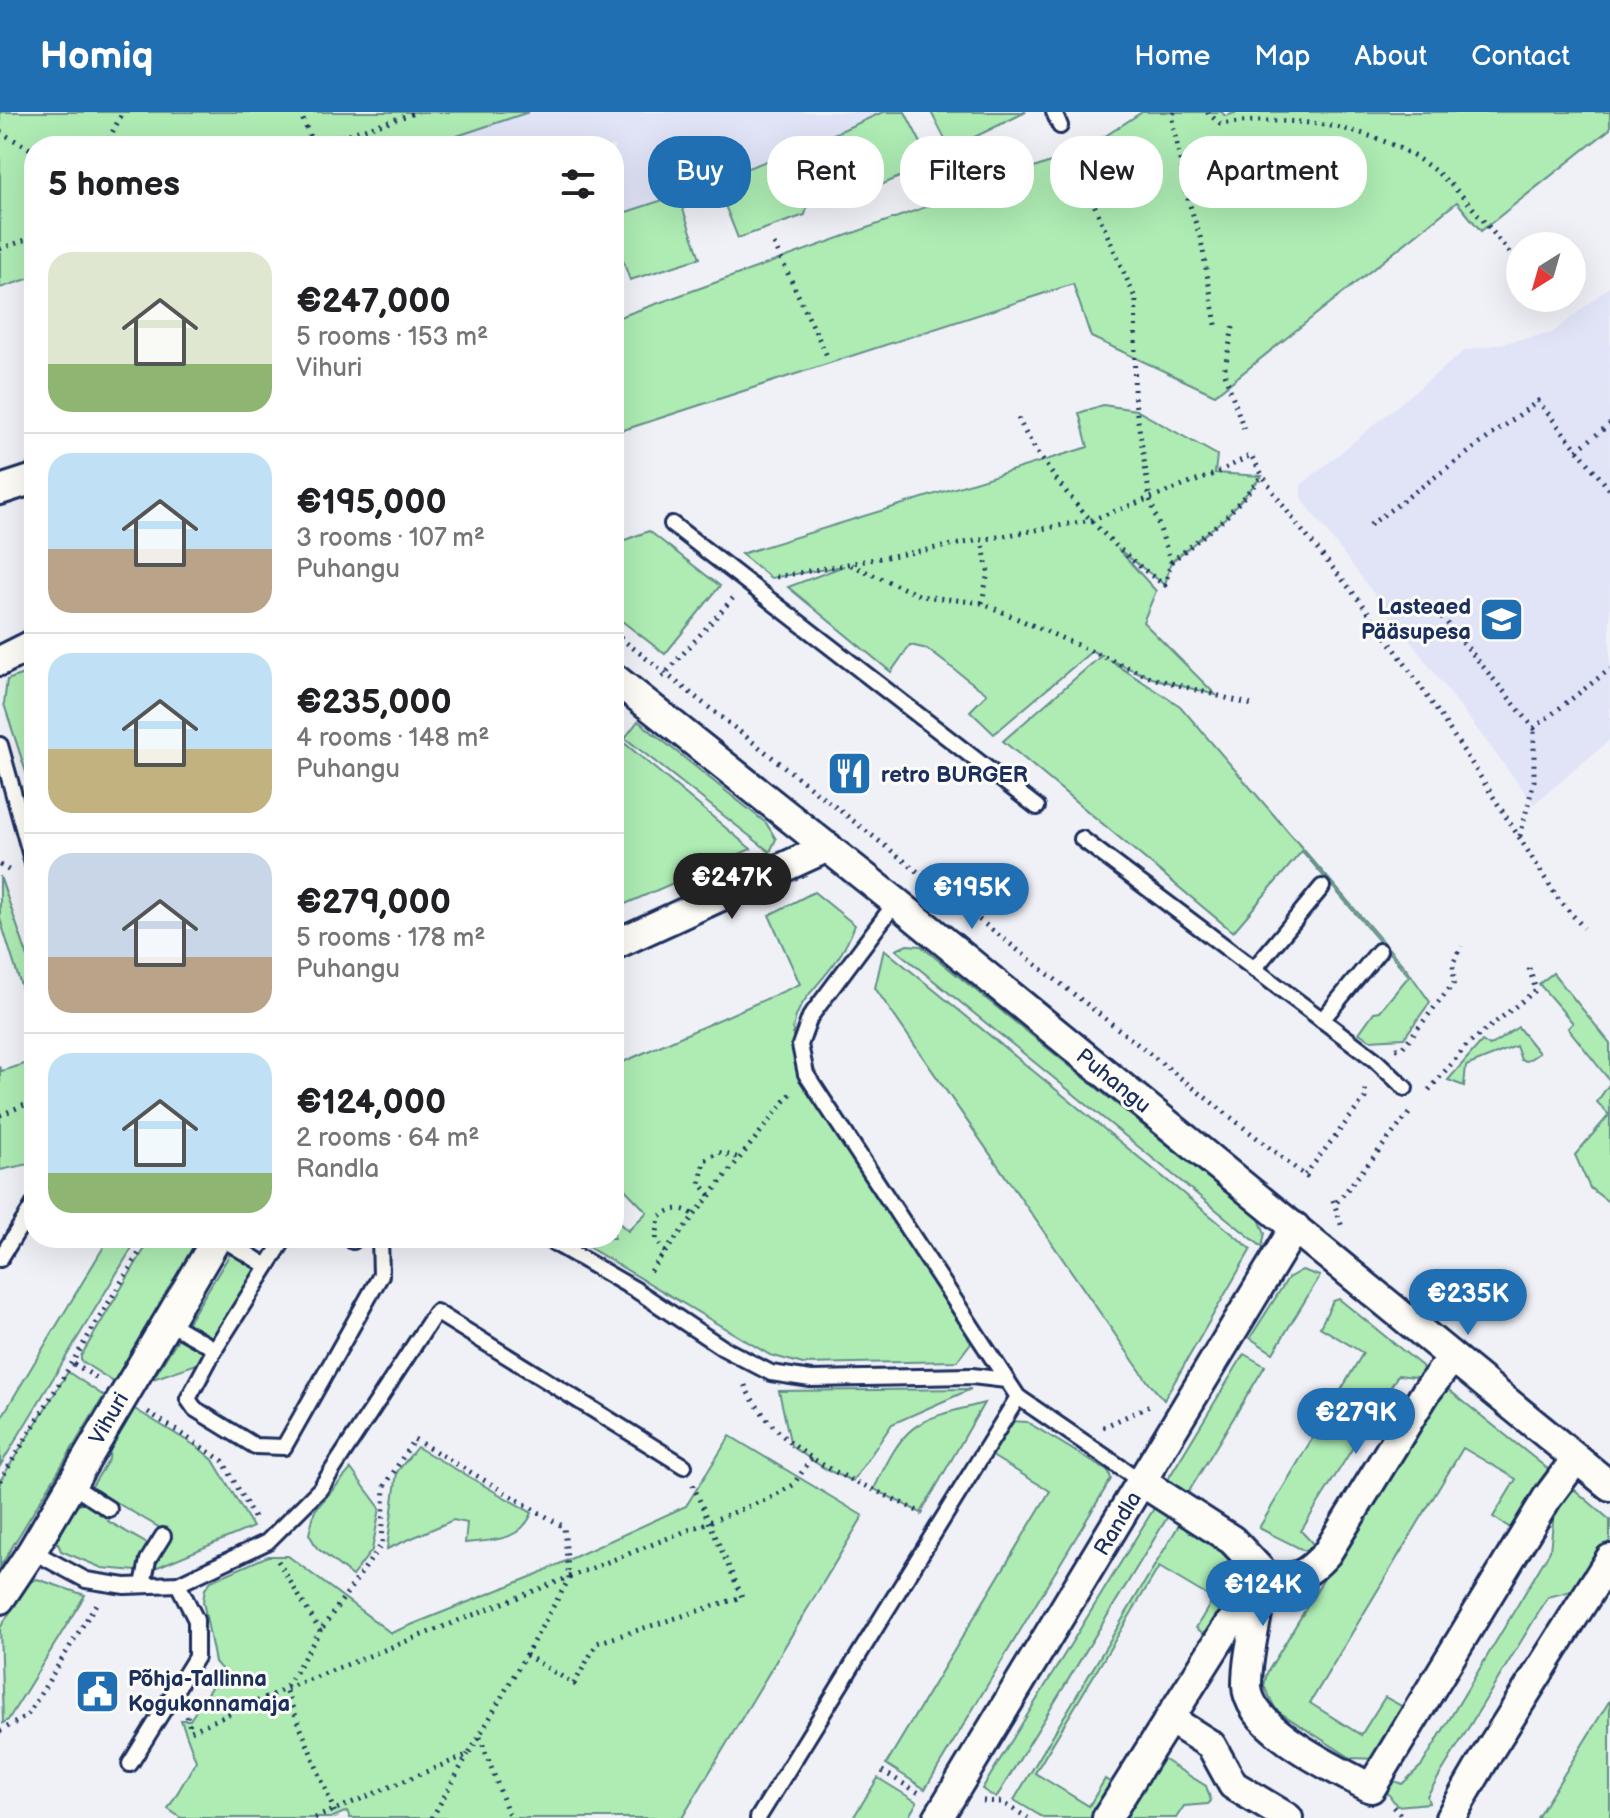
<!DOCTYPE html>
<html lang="en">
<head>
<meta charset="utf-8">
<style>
  body { margin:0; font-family:"Balsamiq Sans",sans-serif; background:#f2f2f2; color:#202124; height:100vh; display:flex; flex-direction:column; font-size:30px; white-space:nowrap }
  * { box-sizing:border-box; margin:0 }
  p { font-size:26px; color:#757577 }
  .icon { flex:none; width:44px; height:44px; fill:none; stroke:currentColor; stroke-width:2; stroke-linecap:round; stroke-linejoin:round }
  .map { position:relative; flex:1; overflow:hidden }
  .sheet { position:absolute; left:24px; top:24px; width:600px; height:1112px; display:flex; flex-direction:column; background:#fff; border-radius:32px; box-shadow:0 8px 32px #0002 }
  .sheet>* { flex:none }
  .guide { position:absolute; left:648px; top:24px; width:760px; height:72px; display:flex; gap:16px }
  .needle { width:52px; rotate:217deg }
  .fabs { position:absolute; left:1506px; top:120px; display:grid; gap:16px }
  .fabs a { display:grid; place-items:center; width:80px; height:80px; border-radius:50%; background:#fff; box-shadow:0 8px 32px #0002; font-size:40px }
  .price { position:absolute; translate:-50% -68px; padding:0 18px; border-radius:28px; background:#1f6fb2; color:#fff; font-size:26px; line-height:52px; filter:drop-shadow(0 2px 4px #0008) }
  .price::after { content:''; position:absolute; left:50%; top:48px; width:24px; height:18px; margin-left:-12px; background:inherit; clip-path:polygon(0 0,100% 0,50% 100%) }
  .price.active { background:#222; color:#fff }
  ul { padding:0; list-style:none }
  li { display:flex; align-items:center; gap:24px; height:200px; padding:0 24px }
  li+li { border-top:2px solid #e0e0e0 }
  li span { display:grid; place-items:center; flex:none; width:224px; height:160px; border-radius:24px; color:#555 }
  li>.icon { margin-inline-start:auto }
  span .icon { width:96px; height:96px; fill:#fffc; stroke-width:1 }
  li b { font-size:34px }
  h2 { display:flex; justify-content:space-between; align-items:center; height:96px; padding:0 24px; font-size:34px }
  .chip { padding:0 28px; border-radius:32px; background:#fff; box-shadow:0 8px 32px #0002; font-size:28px; line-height:72px }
  .chip.active { background:#1f6fb2; color:#fff }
  header { display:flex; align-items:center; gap:48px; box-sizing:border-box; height:112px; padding:0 40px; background:#1f6fb2; color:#fff }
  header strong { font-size:38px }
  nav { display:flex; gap:44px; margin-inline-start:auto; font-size:28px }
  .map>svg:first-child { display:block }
  .built { fill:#e1e4f7 }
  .green { fill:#aeecb4; stroke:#648e89; stroke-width:2 }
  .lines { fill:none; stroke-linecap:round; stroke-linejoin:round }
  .service-casing { stroke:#1b2f5e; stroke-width:20 }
  .minor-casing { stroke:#1b2f5e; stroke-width:34 }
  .path { stroke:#1b2f5e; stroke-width:5; stroke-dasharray:2 6; stroke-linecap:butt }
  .service { stroke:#fdfcf7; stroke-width:14 }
  .minor { stroke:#fdfcf7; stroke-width:28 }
  .labels { text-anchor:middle; stroke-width:6; stroke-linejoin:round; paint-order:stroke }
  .poi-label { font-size:22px; font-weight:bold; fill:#1b2f5e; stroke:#fdfcf7; text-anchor:start }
  .street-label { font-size:22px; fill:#1b2f5e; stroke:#fdfcf7 }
</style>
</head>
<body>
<header>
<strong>Homiq</strong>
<nav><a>Home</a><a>Map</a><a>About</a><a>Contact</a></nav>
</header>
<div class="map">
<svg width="1610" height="1706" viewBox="0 0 1610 1706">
  <rect width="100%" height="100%" fill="#f0f1f7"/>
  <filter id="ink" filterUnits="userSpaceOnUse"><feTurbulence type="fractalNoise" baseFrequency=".0125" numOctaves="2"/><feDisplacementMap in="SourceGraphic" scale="16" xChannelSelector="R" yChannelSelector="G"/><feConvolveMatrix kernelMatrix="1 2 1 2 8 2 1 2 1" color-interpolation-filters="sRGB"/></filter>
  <g filter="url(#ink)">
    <g class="built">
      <polygon points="530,0 883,0 794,39 614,104 614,34 427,34"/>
      <polygon points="1610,174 1610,628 1534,692 1301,386 1301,373 1464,239 1552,221"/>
    </g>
    <g class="green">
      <polygon points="0,0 529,0 427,34 34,34 34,165 0,176"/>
      <polygon points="883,0 905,0 922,33 920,56 856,84 829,24"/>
      <polygon points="931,0 1026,0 950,37"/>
      <polygon points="1142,0 1222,0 1225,4 1238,0 1610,0 1610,17 1481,119 1457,90 1215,283 1091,225 1073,172 614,321 614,207 1084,38"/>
      <polygon points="794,39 810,83 805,103 738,126 715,68"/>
      <polygon points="678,83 700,146 630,168 614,124 614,104"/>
      <polygon points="1103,293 1136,298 1217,343 1215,361 1262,364 1225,406 1171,450 1165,473 1118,437 1156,479 1143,510 1216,583 1152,566 1109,548 1180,594 1408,859 1430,890 1404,926 1370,928 1359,921 1374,900 1380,899 1409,864 1302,739 1233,820 1003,629 1102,543 1092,539 994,622 970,599 987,582 927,537 910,533 891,560 788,475 844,454 771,466 741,442 1088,335 1079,301"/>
      <polygon points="649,419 720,474 665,542 614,503 614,432"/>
      <polygon points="34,558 34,685 4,592 7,568"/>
      <polygon points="638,609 766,711 776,727 770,740 625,626"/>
      <polygon points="614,622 616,624 751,737 614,797"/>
      <polygon points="0,764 34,863 34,915 0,807"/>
      <path d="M814,780L855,813C825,893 762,882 811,984L973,1228L957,1249L803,1252L770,1243L573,1126H614V1106L628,1119L647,1100L614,1066V954L800,872L769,803Z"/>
      <polygon points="907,833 921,834 1259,1107 1265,1121 1262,1135 896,838"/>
      <polygon points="884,837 1251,1137 1164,1288 1148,1270 875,876"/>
      <polygon points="1553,861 1610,931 1610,969 1568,916 1573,911 1539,872"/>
      <polygon points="1518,915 1539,941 1527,949 1521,948 1516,934 1466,954 1464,974 1448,968 1482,929 1490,934"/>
      <polygon points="34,949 34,1051 0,1058 0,956 2,959"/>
      <polygon points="1610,971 1610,1091 1590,1076 1575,1043 1609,1003 1597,990"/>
      <polygon points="109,1126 138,1126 0,1354 0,1308"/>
      <polygon points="151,1126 199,1126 114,1270 81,1249 81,1244"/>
      <polygon points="230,1142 258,1158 215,1229 187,1212"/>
      <polygon points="1302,1158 1320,1164 1273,1241 1250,1226 1288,1166"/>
      <polygon points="1339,1187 1422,1254 1425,1266 1398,1263 1301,1419 1317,1436 1305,1439 1259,1416 1363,1241 1320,1215 1333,1189"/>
      <polygon points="179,1225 208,1242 203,1250 153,1267"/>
      <polygon points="1244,1242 1265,1254 1188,1381 1167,1369"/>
      <polygon points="68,1260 104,1284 0,1455 0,1369"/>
      <polygon points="971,1277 892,1312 853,1369 827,1358 791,1334 779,1279"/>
      <polygon points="1449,1278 1549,1358 1517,1420 1493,1405 1516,1367 1463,1336 1310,1591 1361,1623 1385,1585 1409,1598 1378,1647 1351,1646 1276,1598 1264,1574 1267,1561 1434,1285"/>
      <path d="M984,1291L921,1401L874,1377C906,1310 912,1309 984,1291Z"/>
      <polygon points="128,1293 199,1336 213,1348 253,1415 153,1457 167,1420 91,1376 109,1347 111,1321"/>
      <polygon points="1010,1309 1027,1310 1109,1360 1111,1367 925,1677 886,1652 1050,1379 992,1344"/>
      <polygon points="730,1324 863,1404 682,1706 350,1706 347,1699 331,1706 181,1706 168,1697 196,1649 181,1608 190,1608 222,1558 215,1550 203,1489 205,1477 211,1469 268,1444 288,1444 391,1521 533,1464 686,1394"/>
      <path d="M417,1335L532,1401C520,1430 493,1428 465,1431L467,1411L453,1408L387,1437L397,1360Z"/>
      <polygon points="351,1357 380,1396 372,1438 352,1464 317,1436 309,1422 315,1398"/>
      <polygon points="1575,1378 1610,1408 1610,1428 1579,1477 1548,1485 1427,1684 1429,1691 1397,1694 1384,1676 1389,1667 1402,1672 1422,1653 1550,1439 1555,1390 1564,1381"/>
      <polygon points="84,1389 110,1405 108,1409 149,1433 137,1459 102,1456 61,1439 54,1422 61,1406"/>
      <polygon points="1156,1393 1170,1401 996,1686 982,1677"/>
      <path d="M1182,1408L1230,1441C1242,1474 1223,1496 1207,1524L1196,1516L1213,1487L1159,1455L1035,1661L1089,1694L1105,1667L1117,1675L1097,1706H1044L1014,1688Z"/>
      <polygon points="37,1467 85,1483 8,1608 3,1611 0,1516 28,1471"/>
      <polygon points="1610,1588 1610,1706 1537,1706"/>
      <polygon points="1156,1643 1206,1674 1211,1689 1208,1692 1184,1694 1176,1706 1119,1706"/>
      <polygon points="878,1666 917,1690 908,1706 853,1706"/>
    </g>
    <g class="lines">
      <defs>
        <g id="service">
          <polyline points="1054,0 1060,14"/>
          <polyline points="672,412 1037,695"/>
          <polyline points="0,633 34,755"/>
          <polyline points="1082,727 1374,947 1405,976"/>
          <polyline points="896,790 810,905 800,933 806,962 1018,1285 1142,1370"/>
          <polyline points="1254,857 1322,775"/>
          <polyline points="1322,908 1379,839"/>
          <polyline points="221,1126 267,1154"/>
          <polyline points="285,1126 215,1237 188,1287 195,1297 255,1334 284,1335 381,1163 380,1126"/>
          <polyline points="546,1126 636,1178 723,1236 771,1261 811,1267 972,1264 1006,1268"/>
          <polyline points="353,1129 354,1126"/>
          <polyline points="0,1147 34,1092"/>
          <polyline points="166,1209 215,1237"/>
          <polyline points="70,1372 109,1397"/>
          <polyline points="32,1439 86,1468 125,1474 178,1472 267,1430 320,1377 436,1200 684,1354"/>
          <polyline points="143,1473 148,1448 163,1424"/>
          <polyline points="130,1652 196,1545 196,1508 178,1472"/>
          <polyline points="758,1706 1018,1285"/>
        </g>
        <g id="minor">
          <polyline points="0,378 34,367"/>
          <polyline points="0,549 34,532"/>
          <polyline points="614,566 896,790 1610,1374"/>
          <polyline points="614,833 828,735"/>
          <path d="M1266,1464C1296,1470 1307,1463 1327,1441L1426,1280L1452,1246"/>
          <path d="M1261,1481C1256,1511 1247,1543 1247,1573C1247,1617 1337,1658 1371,1676L1547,1386L1576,1347"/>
          <polyline points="0,1487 32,1439 217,1126"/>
          <polyline points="1170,1607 1211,1633 1233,1673 1288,1706"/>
          <polyline points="938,1706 1295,1115"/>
          <polyline points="1107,1706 1228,1514 1261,1481 1266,1464 1232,1428 1142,1370"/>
          <polyline points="1450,1706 1489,1639 1610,1447"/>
        </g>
      </defs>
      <use href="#service" class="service-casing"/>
      <use href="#minor" class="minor-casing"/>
      <g class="path">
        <polyline points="300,0 313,33"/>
        <polyline points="1174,0 1172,7 1187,84 1201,128 1217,218"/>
        <path d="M1207,0L1220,12C1295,3 1379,12 1439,62C1470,88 1495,124 1520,154"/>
        <polyline points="0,20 34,39"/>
        <polyline points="105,34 123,0"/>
        <polyline points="311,34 418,0"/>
        <polyline points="774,132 828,246"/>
        <polyline points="0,137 34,125"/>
        <polyline points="1233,215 1224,260 1244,317"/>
        <path d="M1018,306C1044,363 1113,439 1165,473L1171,450L1150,387L1134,283L1136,188L1068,33"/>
        <polyline points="1577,338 1610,312"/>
        <polyline points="1370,413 1538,289 1610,378"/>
        <polyline points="1171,450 1225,406 1262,364"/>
        <polyline points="851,453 921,484 982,491 1152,566 1256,594"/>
        <path d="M776,465L1091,408L1215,362L1251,343C1283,404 1334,453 1374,508C1440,599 1499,694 1559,788L1584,816"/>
        <polyline points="982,491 988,460 982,429"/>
        <polyline points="1442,505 1534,616 1610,557"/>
        <polyline points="614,521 1308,1066"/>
        <polyline points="662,565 734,485"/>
        <polyline points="614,626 616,624"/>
        <polyline points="1520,724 1534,669 1534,616"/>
        <polyline points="0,753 13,761"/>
        <polyline points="1396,937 1402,936 1454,871 1453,851 1461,834"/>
        <polyline points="1429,978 1467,933 1536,878 1528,853"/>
        <polyline points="0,1003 34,989"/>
        <polyline points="1305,1063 1365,986 1366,972"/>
        <polyline points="710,1083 700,1071 704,1049 718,1040 740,1046"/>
        <polyline points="1333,1088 1342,1115"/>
        <polyline points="1337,1090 1412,998"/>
        <path d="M665,1140L656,1128L659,1105C671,1096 682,1094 694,1103"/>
        <polyline points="650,1159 793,979"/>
        <polyline points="74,1252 100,1268"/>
        <path d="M745,1273C748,1283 755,1291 761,1299C801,1355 865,1370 923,1402"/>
        <polyline points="148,1300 223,1349 256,1409"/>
        <polyline points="1103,1315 1152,1293"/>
        <polyline points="0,1369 148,1126"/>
        <polyline points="278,1449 320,1519 285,1577 337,1706"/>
        <polyline points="526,1543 574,1572 597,1531 742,1485 692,1371"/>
        <polyline points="187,1604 191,1619 285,1577 770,1386 793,1373 811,1347"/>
        <polyline points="0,1619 27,1604 96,1492"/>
        <polyline points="480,1625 510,1706"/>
        <polyline points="882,1659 919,1681"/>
        <polyline points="983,1689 1001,1690 1028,1706"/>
        <polyline points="1393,1695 1404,1706"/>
        <polyline points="315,1706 469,1642 569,1467 564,1415 414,1327 385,1374 382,1432 320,1519"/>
        <polyline points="432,1706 468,1642"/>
      </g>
      <use href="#service" class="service"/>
      <use href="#minor" class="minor"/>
    </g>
  </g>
  <defs>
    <symbol id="school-square" viewBox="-11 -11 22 22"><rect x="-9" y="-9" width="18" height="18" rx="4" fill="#1f6fb2" stroke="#fdfcf7"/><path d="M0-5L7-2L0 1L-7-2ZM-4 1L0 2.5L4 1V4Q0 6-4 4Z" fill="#fff"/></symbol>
    <symbol id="restaurant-square" viewBox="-11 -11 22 22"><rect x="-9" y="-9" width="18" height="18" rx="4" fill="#1f6fb2" stroke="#fdfcf7"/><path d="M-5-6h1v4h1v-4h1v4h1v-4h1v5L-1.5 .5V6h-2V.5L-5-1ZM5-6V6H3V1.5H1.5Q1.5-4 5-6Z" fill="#fff"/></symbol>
    <symbol id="civic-square" viewBox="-11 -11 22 22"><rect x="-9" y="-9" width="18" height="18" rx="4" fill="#1f6fb2" stroke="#fdfcf7"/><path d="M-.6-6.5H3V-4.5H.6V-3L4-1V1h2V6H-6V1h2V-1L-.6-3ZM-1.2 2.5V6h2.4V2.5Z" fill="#fff"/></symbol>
  </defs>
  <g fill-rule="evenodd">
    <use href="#school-square" x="1476" y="482" width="51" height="51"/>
    <use href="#restaurant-square" x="824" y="636" width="51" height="51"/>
    <use href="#civic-square" x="72" y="1554" width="51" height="51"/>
  </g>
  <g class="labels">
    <g class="poi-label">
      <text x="1471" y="502" text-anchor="end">Lasteaed<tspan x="1471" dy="25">Pääsupesa</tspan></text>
      <text x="881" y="670">retro BURGER</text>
      <text x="128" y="1574">Põhja-Tallinna<tspan x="128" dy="25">Kogukonnamaja</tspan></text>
    </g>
    <g class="street-label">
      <text transform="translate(1114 968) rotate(39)" y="8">Puhangu</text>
      <text transform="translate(108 1306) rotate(-60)" y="8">Vihuri</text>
      <text transform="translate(1117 1411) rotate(-59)" y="8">Randla</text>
    </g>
  </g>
</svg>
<div class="fabs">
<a><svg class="needle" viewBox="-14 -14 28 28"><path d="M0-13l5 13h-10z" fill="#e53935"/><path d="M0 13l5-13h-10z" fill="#757577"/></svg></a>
</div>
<b class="price active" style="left:732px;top:809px">€247K</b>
<b class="price" style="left:972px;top:819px">€195K</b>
<b class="price" style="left:1468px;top:1225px">€235K</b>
<b class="price" style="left:1356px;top:1344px">€279K</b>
<b class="price" style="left:1263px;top:1516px">€124K</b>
<div class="guide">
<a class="chip active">Buy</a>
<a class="chip">Rent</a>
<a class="chip">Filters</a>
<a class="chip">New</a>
<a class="chip">Apartment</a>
</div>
<section class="sheet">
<h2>5 homes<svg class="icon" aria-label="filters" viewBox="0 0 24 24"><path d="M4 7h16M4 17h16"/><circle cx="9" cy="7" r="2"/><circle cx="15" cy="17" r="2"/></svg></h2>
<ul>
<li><span style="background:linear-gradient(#dfe7d0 70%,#8fb573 0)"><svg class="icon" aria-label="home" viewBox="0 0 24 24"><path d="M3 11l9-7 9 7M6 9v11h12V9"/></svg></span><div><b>€247,000</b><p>5 rooms · 153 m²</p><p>Vihuri</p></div></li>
<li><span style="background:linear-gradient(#bfe0f5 60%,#b9a48a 0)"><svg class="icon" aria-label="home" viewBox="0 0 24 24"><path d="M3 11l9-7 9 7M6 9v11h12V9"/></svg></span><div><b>€195,000</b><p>3 rooms · 107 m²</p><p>Puhangu</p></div></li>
<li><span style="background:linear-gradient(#bfe0f5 60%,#c2b280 0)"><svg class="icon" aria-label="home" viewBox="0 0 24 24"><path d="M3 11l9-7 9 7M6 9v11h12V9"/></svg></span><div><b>€235,000</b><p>4 rooms · 148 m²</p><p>Puhangu</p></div></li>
<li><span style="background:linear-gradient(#c9d6e8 65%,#b9a48a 0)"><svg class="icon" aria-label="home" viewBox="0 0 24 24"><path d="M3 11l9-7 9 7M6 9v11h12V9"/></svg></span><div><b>€279,000</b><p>5 rooms · 178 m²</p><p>Puhangu</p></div></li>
<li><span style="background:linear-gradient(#bfe0f5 75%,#8fb573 0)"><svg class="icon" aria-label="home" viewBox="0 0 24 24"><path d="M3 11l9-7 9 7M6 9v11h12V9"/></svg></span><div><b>€124,000</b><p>2 rooms · 64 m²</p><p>Randla</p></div></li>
</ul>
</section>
</div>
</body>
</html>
